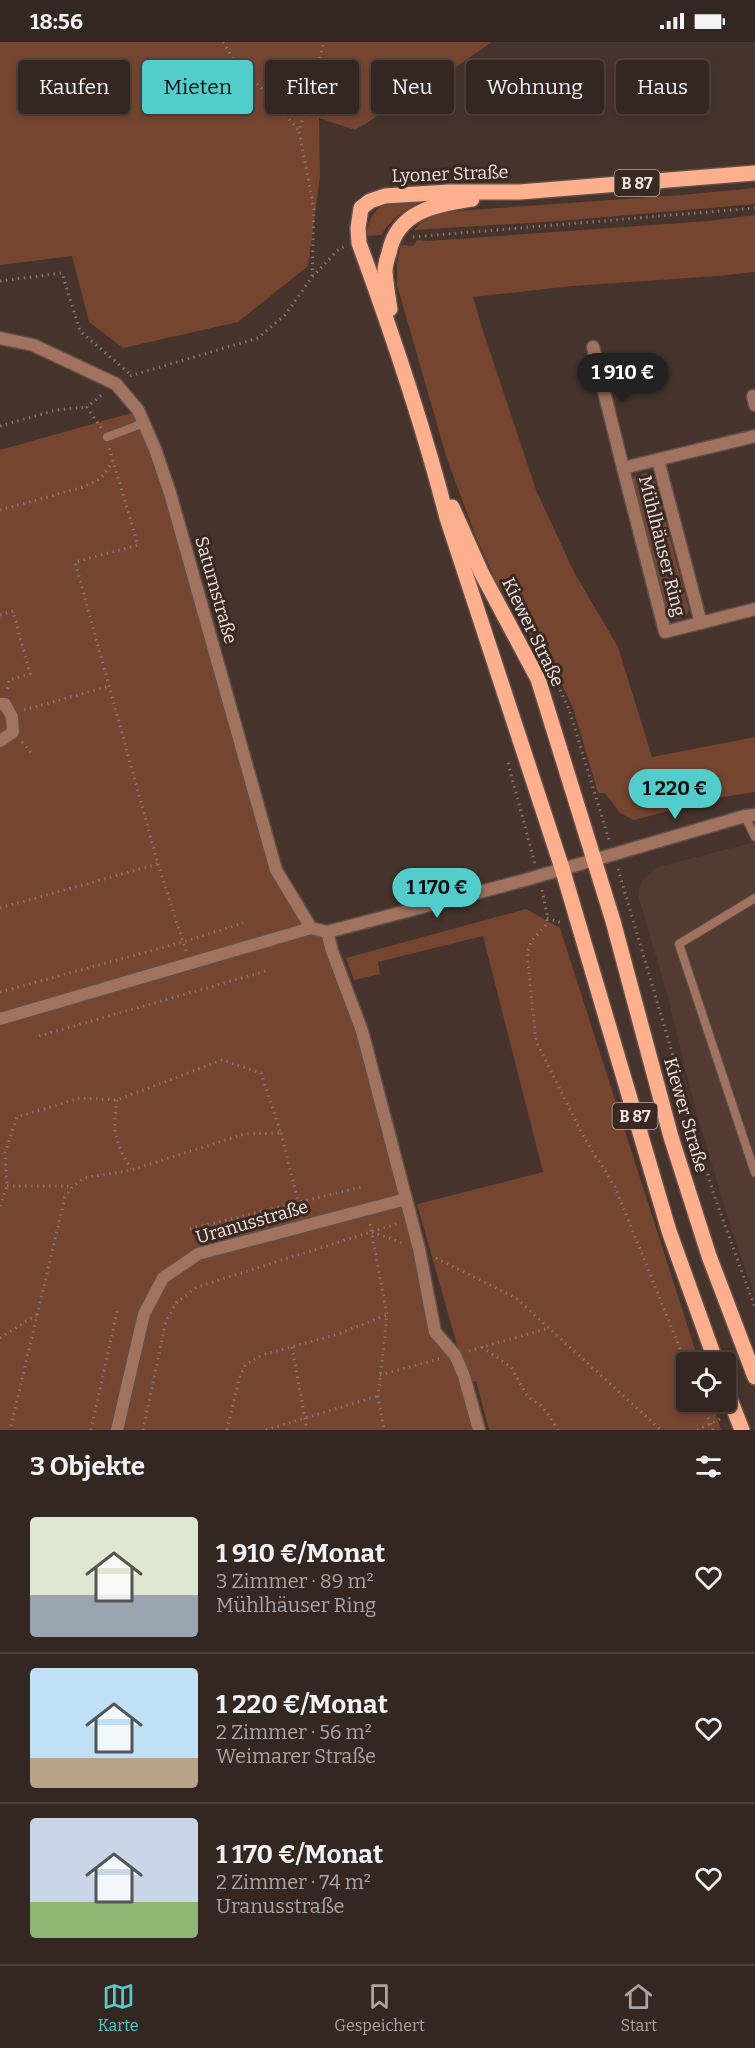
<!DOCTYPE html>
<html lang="de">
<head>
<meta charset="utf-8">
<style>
  body { margin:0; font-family:Bitter,serif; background:#3c2e2a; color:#f1f3f6; height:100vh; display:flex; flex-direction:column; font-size:22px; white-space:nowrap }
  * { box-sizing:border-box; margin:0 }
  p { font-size:20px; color:#a9a5a5 }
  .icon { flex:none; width:33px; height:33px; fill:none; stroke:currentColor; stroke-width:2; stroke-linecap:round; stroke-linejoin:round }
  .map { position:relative; height:1388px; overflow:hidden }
  .side { display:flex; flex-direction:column; background:#342621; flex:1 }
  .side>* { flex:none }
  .top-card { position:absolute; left:18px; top:18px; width:720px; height:54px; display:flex; gap:12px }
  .fabs { position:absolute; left:676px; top:1310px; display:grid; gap:12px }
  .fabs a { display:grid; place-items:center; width:60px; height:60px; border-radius:6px; background:#342621; box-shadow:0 3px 9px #0003,0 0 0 2px #4e433f; font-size:30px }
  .price { position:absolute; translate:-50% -51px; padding:0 14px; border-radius:21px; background:#53cdcb; color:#111; font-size:20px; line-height:39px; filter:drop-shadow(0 2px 3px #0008) }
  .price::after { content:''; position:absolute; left:50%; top:36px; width:18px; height:14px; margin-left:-9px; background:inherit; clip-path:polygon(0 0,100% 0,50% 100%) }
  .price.selected { background:#222; color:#fff }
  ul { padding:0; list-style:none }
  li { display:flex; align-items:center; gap:18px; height:150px; padding:0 30px }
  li+li { border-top:2px solid #4e433f }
  li span { display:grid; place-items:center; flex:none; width:168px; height:120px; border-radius:6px; color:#555 }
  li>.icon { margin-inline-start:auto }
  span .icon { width:72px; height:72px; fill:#fffc; stroke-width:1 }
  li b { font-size:26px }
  h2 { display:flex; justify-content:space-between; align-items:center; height:72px; padding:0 30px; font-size:26px }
  .tag { padding:0 21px; border-radius:6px; background:#342621; box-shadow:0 3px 9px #0003,0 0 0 2px #4e433f; font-size:21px; line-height:54px }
  .tag.selected { background:#53cdcb; color:#111 }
  .status { display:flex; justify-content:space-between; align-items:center; height:42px; padding:0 30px; background:#342621; direction:ltr }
  .status svg { height:16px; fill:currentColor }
  .tabs { display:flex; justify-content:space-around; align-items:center; height:84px; border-top:2px solid #4e433f; background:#342621; font-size:16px; color:#a9a5a5 }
  .tabs a { display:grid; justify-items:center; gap:3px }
  .tabs .selected { color:#53cdcb }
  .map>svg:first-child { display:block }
  .built { fill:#533b32 }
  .green { fill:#764530 }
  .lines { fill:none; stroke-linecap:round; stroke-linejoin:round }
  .service-casing { stroke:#604f49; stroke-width:10 }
  .minor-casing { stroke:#604f49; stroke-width:15 }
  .primary-casing { stroke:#604f49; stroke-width:18 }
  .path { stroke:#877771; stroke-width:3; stroke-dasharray:1.5 4.5; stroke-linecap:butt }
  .service { stroke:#a1725e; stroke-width:8 }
  .minor { stroke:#a1725e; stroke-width:12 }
  .primary { stroke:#fdaf8e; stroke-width:15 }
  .labels { text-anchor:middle; stroke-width:6; stroke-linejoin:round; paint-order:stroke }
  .shield { fill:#3a2922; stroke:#b9aca6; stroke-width:1.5 }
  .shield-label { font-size:16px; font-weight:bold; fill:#efe4df }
  .street-label { font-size:18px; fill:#efe4df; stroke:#3a2922 }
</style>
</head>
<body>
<div class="status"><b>18:56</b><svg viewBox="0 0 49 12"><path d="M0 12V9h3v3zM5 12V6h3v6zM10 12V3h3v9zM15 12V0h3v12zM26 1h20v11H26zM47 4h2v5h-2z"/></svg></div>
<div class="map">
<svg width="755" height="1388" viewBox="0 0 755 1388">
  <rect width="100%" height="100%" fill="#45332c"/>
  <polygon class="built" points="755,800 755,1254 728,1176 696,1069 668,955 639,856 639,847 643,838 658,825"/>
  <g class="green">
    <polygon points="0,0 492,0 446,32 355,88 319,76 320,134 308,224 238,280 123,306 89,280 72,214 0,223"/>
    <path d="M755,146V162L559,179L414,188C427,171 450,170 470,168L682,153Z"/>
    <path d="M427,157C405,167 395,173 381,193L366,194C372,155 394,160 427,157Z"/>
    <polygon points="755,173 755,230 717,234 573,244 473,255 483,289 536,448 574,530 618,605 652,715 755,695 755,750 718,756 634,778 620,771 605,751 598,751 573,666 562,643 496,539 476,495 447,417 397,243 397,221 401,203 413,204 417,198 428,199 708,179"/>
    <polygon points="135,370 153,410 276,828 311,886 327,890 362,989 435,1290 455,1313 479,1388 0,1388 0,408"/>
    <polygon points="647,431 654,435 689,568 685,575 674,578 668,575 632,439 635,434"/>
    <polygon points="526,867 560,886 699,1320 687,1320 687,1359 712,1359 721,1388 489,1388 476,1339 468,1342 417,1162 543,1130 483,894 378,920 380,932 354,938 346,916"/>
  </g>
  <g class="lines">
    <defs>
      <g id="service">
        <polyline points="107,395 144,381"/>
        <polyline points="745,774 755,795"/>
        <polyline points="755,856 679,902 755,1131"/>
      </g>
      <g id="minor">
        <polyline points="0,296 33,303 116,342 138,368 155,407 170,451 276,828 311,886"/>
        <polyline points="593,305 623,426"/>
        <polyline points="755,354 753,354 755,363"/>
        <polyline points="755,394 623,426 665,590 755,567"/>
        <polyline points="658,418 701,581"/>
        <polyline points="0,662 5,662 12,675 13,690 0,699"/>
        <polyline points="0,977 311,886 327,890 525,838 745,774 755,773"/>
        <polyline points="406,1157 419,1207 435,1290 455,1313 464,1334 479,1388"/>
        <polyline points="117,1388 144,1272 163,1236 198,1212 406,1157 362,989 332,909 327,890"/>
      </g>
      <g id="primary">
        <path d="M390,267C388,255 386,242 385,230C385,224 387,217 389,211C397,169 435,163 472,157"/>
        <polyline points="452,465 481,530 538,637 613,879 671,1095 709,1214 755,1335"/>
        <path d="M716,1320L669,1189L562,826L447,476C423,382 392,291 359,201L358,186L361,166L370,159L385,154L449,150H520L755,131"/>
        <polyline points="726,1347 742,1388"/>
      </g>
    </defs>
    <use href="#service" class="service-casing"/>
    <use href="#minor" class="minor-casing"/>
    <use href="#primary" class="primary-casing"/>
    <g class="path">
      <polyline points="223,0 235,20 271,56 299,89"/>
      <polyline points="413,195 755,166"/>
      <polyline points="312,234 314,168 299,89 324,0"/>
      <polyline points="0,239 62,231 80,289 131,333"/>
      <polyline points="130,334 258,296 285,273 312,235 339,207 344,205"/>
      <polyline points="0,384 56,368 87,365"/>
      <polyline points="101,386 87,365 104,351"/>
      <polyline points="0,468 84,445 101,436 113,420"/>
      <polyline points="0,573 13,569 30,632 9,638 7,649"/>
      <polyline points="560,648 569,667 609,798"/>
      <polyline points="24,668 110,644"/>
      <polyline points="22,700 31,710"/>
      <polyline points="508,721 535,822"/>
      <polyline points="158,822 186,909"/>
      <polyline points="618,827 714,1153 755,1266"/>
      <polyline points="542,848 547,872 547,882 532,898 527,911 536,999 582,1092 615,1145 687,1324"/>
      <polyline points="0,866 158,822 75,520 138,503 109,405"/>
      <polyline points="547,876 562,881"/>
      <polyline points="0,950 183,900 243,881"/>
      <polyline points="39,994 266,929"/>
      <path d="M117,1058C112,1089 115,1100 131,1127"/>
      <polyline points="281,1091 301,1171"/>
      <polyline points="7,1144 73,1144"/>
      <polyline points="0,1164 7,1144 5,1111 17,1075 80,1056 117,1058 222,1018 261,1031 281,1091 245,1092 131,1128 84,1136 73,1144 65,1155 10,1388"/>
      <polyline points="370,1182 387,1273 378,1354 384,1388"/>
      <polyline points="190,1187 361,1145"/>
      <polyline points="372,1190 402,1201"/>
      <polyline points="436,1216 516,1256 661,1388"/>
      <polyline points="0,1296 36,1273"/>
      <polyline points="292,1305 307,1388"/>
      <polyline points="482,1305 511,1325 528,1355 543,1365 558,1388"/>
      <polyline points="469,1309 549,1286"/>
      <polyline points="380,1333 439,1317"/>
      <polyline points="701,1359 713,1388"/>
      <polyline points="91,1388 118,1265"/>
      <polyline points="143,1388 166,1279 177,1260 197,1245 399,1181"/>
      <polyline points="227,1388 239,1337 245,1323 262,1313 335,1293 387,1273"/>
      <polyline points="266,1388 378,1354"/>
      <polyline points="697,1388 720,1377"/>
    </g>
    <use href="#service" class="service"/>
    <use href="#minor" class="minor"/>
    <use href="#primary" class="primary"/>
  </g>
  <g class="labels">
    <g class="shield">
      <rect x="614.5" y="128" width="45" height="26" rx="4.5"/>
      <rect x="612.5" y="1061" width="45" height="26" rx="4.5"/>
    </g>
    <g class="shield-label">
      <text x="637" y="147">B 87</text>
      <text x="635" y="1080">B 87</text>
    </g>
    <g class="street-label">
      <text transform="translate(450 132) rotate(-2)" y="6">Lyoner Straße</text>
      <text transform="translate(662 504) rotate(76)" y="6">Mühlhäuser Ring</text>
      <text transform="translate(216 548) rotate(74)" y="6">Saturnstraße</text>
      <text transform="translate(533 590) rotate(64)" y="6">Kiewer Straße</text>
      <text transform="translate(686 1073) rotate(74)" y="6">Kiewer Straße</text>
      <text transform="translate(252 1180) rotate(-16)" y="6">Uranusstraße</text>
    </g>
  </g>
</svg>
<div class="fabs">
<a><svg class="icon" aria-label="locate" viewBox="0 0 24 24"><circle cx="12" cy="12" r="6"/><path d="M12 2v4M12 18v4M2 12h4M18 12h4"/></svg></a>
</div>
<b class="price selected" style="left:623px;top:362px">1 910 €</b>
<b class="price" style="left:675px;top:778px">1 220 €</b>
<b class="price" style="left:437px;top:877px">1 170 €</b>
<div class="top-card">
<a class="tag">Kaufen</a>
<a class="tag selected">Mieten</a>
<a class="tag">Filter</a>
<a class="tag">Neu</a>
<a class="tag">Wohnung</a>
<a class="tag">Haus</a>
</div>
</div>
<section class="side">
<h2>3 Objekte<svg class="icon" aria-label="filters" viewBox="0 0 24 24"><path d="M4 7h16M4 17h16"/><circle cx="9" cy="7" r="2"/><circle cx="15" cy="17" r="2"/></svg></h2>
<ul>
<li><span style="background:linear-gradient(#dfe7d0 65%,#9aa5b1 0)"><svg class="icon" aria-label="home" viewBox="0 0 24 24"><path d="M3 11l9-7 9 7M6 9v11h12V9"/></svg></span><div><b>1 910 €/Monat</b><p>3 Zimmer · 89 m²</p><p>Mühlhäuser Ring</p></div><svg class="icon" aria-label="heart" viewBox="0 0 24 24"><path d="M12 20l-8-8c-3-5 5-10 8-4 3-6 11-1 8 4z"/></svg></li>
<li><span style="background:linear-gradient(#bfe0f5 75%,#b9a48a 0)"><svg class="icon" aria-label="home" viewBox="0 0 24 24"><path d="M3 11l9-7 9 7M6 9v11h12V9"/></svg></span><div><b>1 220 €/Monat</b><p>2 Zimmer · 56 m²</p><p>Weimarer Straße</p></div><svg class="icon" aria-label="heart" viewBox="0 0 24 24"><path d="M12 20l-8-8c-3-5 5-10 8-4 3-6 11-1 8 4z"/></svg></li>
<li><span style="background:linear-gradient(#c9d6e8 70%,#8fb573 0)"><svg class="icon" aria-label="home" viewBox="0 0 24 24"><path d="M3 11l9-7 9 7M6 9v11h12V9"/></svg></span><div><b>1 170 €/Monat</b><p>2 Zimmer · 74 m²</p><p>Uranusstraße</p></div><svg class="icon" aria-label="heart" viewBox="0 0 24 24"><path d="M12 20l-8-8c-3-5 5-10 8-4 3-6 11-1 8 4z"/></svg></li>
</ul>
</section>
<nav class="tabs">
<a class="selected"><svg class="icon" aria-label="map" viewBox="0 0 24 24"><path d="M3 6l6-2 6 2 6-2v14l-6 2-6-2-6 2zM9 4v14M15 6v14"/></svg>Karte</a>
<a><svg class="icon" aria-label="saved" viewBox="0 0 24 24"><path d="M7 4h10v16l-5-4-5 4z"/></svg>Gespeichert</a>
<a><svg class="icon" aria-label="home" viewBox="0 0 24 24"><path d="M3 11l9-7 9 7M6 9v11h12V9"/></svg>Start</a>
</nav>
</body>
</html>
